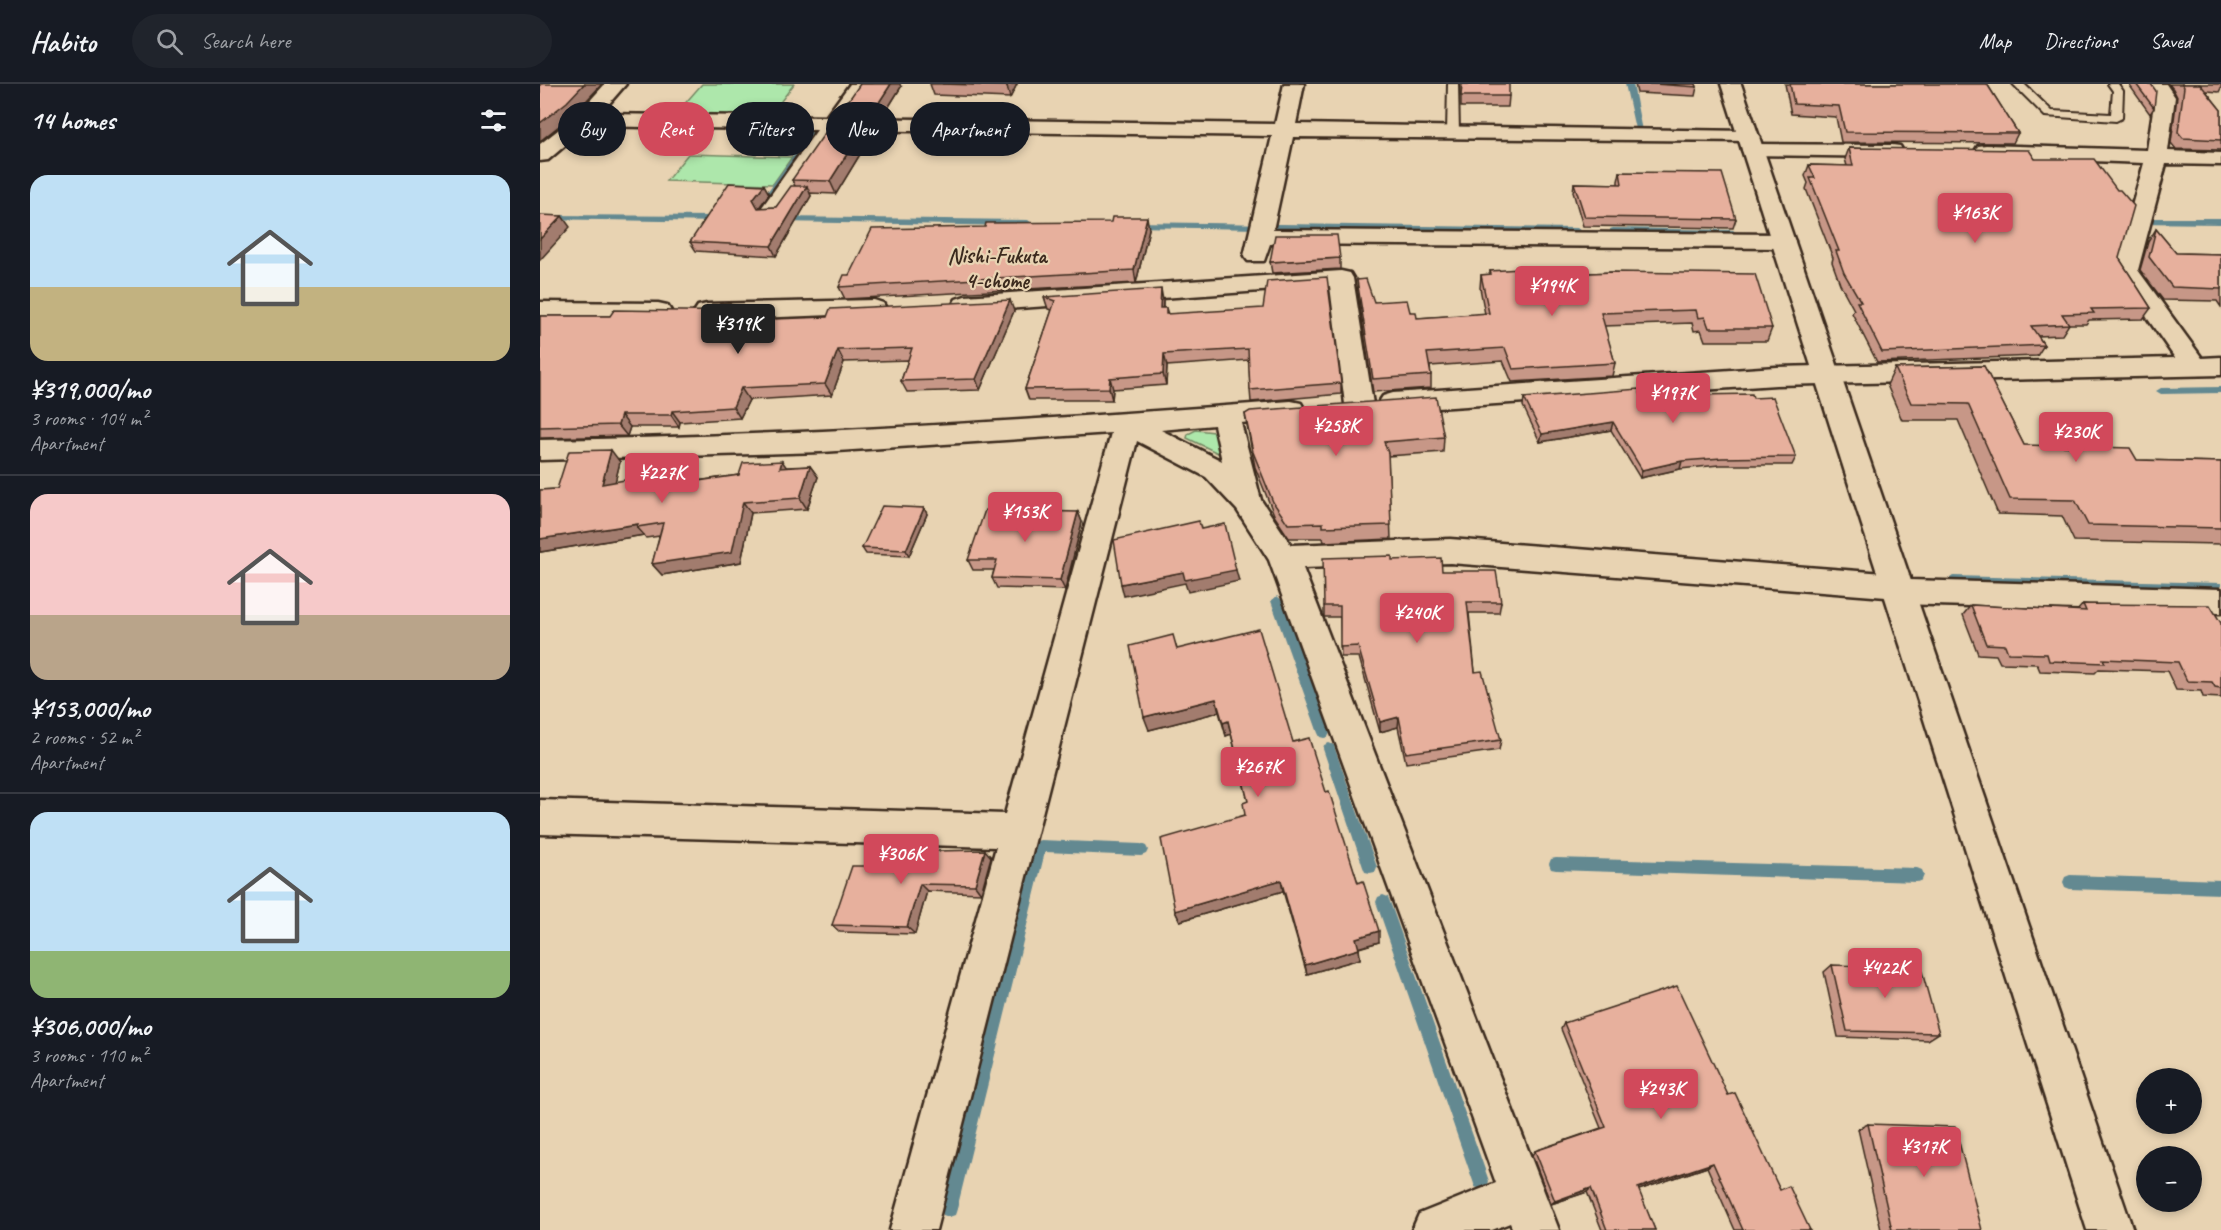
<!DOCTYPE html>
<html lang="en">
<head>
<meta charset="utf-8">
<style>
  body { margin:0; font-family:Caveat,sans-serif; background:#20242c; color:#f1f3f6; height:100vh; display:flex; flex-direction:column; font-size:22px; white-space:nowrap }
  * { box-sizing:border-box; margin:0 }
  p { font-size:20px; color:#9ea1a6 }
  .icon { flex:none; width:33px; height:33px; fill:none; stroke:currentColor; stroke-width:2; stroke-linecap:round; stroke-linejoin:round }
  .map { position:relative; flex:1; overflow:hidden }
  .sheet { display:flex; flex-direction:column; background:#171b24; width:540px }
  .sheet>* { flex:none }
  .top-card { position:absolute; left:18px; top:18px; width:570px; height:54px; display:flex; gap:12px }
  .buttons { position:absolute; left:1596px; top:984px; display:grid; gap:12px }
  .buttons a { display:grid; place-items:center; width:66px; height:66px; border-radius:50%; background:#171b24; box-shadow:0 3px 9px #0003; font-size:30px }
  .price { position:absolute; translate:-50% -51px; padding:0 14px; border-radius:6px; background:#d1495b; color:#fff; font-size:20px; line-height:39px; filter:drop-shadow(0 2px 3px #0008) }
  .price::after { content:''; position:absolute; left:50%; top:36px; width:18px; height:14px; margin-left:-9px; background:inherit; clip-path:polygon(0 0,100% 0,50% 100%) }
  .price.selected { background:#222; color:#fff }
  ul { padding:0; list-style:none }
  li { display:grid; align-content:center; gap:12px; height:318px; padding:0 30px }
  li+li { border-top:2px solid #363941 }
  li span { display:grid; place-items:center; height:186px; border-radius:18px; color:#555 }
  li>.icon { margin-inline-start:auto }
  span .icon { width:108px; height:108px; fill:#fffc; stroke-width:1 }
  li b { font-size:26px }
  h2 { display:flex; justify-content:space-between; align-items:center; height:72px; padding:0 30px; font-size:26px }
  .pill { padding:0 21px; border-radius:27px; background:#171b24; box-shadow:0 3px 9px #0003; font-size:21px; line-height:54px }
  .pill.selected { background:#d1495b; color:#fff }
  header { display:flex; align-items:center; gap:36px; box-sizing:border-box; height:84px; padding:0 30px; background:#171b24; border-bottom:2px solid #363941 }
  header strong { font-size:28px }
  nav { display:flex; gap:33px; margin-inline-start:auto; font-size:21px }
  .search { width:420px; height:54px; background:#20242c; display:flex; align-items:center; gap:15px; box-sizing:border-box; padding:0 21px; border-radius:33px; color:#9ea1a6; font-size:22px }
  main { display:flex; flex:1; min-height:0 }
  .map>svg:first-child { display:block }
  .green { fill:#ade7ab; stroke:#748864; stroke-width:1.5 }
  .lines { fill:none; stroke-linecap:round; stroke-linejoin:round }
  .stream { fill:#638991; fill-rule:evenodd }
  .service-casing { stroke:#3b2a1e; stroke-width:4 }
  .minor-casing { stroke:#3b2a1e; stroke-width:5 }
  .tertiary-casing { stroke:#3b2a1e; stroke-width:5 }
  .service { fill:#e8d3b2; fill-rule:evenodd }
  .minor { fill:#e8d3b2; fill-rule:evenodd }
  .tertiary { fill:#e8d3b2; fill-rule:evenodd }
  .wall { fill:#c79787; stroke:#3b2a1e; stroke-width:1.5 }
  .shaded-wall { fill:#a27b6e; stroke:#3b2a1e; stroke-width:1.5 }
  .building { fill:#e7b09d; stroke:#3b2a1e; stroke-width:1.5 }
  .labels { text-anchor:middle; stroke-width:4.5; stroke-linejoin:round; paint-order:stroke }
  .far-neighbourhood-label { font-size:22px; font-weight:bold; fill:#3b2a1e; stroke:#e8d3b2 }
</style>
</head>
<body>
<header>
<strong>Habito</strong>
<div class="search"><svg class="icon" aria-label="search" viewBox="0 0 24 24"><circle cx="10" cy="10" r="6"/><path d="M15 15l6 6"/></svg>Search here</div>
<nav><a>Map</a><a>Directions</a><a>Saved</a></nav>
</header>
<main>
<section class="sheet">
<h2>14 homes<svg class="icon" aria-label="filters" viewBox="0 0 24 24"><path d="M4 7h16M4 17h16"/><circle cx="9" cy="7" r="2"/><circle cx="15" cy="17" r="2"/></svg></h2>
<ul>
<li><span style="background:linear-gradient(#bfe0f5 60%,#c2b280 0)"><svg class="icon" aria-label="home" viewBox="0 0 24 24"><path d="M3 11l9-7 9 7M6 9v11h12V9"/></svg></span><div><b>¥319,000/mo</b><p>3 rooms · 104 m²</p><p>Apartment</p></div></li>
<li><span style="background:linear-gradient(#f6c9c9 65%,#b9a48a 0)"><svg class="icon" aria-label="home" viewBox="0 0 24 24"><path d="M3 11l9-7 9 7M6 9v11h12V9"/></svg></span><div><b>¥153,000/mo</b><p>2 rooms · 52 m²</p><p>Apartment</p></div></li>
<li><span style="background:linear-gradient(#bfe0f5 75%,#8fb573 0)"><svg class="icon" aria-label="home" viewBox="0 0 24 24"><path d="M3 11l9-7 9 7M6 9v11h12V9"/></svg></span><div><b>¥306,000/mo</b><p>3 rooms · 110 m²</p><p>Apartment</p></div></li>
</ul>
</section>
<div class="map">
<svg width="1681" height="1146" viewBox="0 0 1681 1146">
  <rect width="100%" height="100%" fill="#e8d3b2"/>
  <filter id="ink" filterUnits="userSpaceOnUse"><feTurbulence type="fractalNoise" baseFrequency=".0167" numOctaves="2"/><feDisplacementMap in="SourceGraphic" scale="12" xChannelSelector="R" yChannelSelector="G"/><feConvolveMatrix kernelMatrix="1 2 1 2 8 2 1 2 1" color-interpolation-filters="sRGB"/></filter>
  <g filter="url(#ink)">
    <g class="green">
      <polygon points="162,0 254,0 229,33 134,32"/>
      <polygon points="148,70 149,70 252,73 233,100 126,97"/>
      <polygon points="656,346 683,349 684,372 647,354 648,350"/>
    </g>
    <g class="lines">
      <g class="stream">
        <polygon points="1085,0 1093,0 1102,47 1095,45"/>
        <polygon points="273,45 280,47 215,137 209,137 209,133"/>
        <polygon points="0,131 182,132 186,135 182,138 0,135"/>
        <polygon points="241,133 488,136 492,139 488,142 238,138 238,134"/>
        <polygon points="1597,134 1681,134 1681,140 1594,139 1593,137"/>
        <polygon points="592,138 1037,144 1041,147 1037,150 589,143 588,141"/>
        <polygon points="1073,144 1193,146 1197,149 1193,152 1070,149 1070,145"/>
        <polygon points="1681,303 1681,309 1621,310 1616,307 1621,304"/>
        <polygon points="1413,492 1681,499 1681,507 1413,500 1407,496"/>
        <polygon points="737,512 743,517 790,649 788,653 784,654 780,653 778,649 731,517"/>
        <polygon points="789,659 794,661 795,665 837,783 835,788 830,789 825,788 823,783 783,665 784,661"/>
        <polygon points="500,756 601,760 606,762 608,766 606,770 601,772 505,768 417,1125 415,1131 409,1133 403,1131 401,1125 493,762 495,758"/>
        <polygon points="1016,774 1377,784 1382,786 1384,791 1382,796 1377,798 1016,786 1011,785 1009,780 1011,775"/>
        <polygon points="1530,791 1681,796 1681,810 1530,805 1525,803 1523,798 1525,793"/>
        <polygon points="843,811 848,813 850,818 949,1097 947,1103 941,1105 935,1103 933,1097 836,818 838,813"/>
      </g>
      <defs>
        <g id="service">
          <polygon points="908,0 918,0 919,49 913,52 907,49"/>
          <polygon points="1473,0 1484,0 1512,27 1571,30 1573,7 1568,0 1578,0 1583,7 1582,34 1576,37 1505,32"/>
        </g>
        <g id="minor">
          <polygon points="65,0 86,0 60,30 286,33 310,0 330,0 307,34 735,40 744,0 764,0 756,40 1209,47 1216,49 1220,53 1216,57 753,53 733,146 1243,150 1251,152 1255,157 1251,162 1243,164 730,160 724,177 708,177 704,172 732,52 298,46 239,131 223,131 220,126 277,46 48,42 8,76 0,77 0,60 36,32"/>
          <polygon points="1606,0 1626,0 1635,13 1628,67 1681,69 1681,81 1626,80 1598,186 1662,274 1681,273 1681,291 1236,301 853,327 843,324 839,318 843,312 853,309 1236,283 1635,274 1574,186 1604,79 1446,73 1438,72 1435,67 1438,62 1446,61 1607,66 1615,13"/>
          <polygon points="1213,60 1352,61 1360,62 1363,67 1360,72 1352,73 1205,71 1202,66 1205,61"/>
          <polygon points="801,187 810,189 813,194 833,320 829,326 819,329 809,326 805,320 790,202 425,228 416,225 413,220 416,215 425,212"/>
          <polygon points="334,216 343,219 346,224 343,229 167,236 158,234 154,228 158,222 167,220"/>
          <polygon points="0,218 118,219 127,221 131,227 127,233 118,235 0,234"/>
          <path d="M751,317L761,319L765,326L761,333L701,339L721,416L751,461L910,455L1357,490L1369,496L1681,505V529L1359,520L1348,517L1346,513L910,479L763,484L1019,1146H973L970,1139L952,1146H872L879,1130L956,1099L729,476L697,426L666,393L597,357L396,1146H350L456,763L0,750V716L465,730L571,349L282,368L0,376V356C251,352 501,336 751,317ZM674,341L682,377L621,346Z"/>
        </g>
        <polygon id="tertiary" points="1181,0 1201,0 1593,1146 1547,1146"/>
      </defs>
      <use href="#service" class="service-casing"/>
      <use href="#minor" class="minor-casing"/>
      <use href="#tertiary" class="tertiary-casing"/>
      <use href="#service" class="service"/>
      <use href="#minor" class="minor"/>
      <use href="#tertiary" class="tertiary"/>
    </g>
    <g class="wall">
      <polygon points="390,0 477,0 470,14 394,11"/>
      <polygon points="921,0 969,12 968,23 921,23"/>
      <polygon points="1095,0 1156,0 1157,3 1155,12 1097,9"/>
      <polygon points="1245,0 1447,0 1478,49 1473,59 1301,58 1296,33 1251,30"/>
      <polygon points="1591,0 1611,0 1614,24 1610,30 1590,2"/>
      <polygon points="1629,0 1681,0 1681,4 1679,8 1666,7 1681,26 1681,66 1636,65 1631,59 1637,13 1633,5"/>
      <polygon points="361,3 343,32 311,32 306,20"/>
      <polygon points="328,37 333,49 296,110 270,109 271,112 236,172 156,167 150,158 224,101 229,110 219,124 236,123 255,102 252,96"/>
      <polygon points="1309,64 1495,75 1579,174 1611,224 1603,235 1549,236 1546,240 1529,240 1522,251 1498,252 1504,261 1497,272 1337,278 1312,229 1314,226 1300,200 1292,178 1293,174 1266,105 1268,99 1265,92 1269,81 1307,82 1305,75"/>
      <polygon points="1080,88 1196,135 1193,144 1043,142 1033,108 1034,99 1078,100 1078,97"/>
      <polygon points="609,145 596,199 305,215 299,203 309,191"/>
      <polygon points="1616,145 1636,169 1681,170 1681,223 1677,217 1623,216 1600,186 1608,158"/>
      <polygon points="800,174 800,185 732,189 730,178"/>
      <polygon points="950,187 982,192 1073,188 1232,244 1227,257 1165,257 1161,246 1154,247 1152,239 1064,242 1075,279 1072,292 972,298 963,277 890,282 891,291 891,304 833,308 818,209 817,196 834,218 870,228 877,234 945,230 940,204 941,191 950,191"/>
      <polygon points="504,213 623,216 623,224 626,224 628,230 801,299 801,310 711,318 710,306 709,276 627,282 626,301 573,305 572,316 489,316 485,305 512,226 508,225"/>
      <polygon points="474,227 440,306 367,308 361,297 368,276 304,278 292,311 209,316 200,334 140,338 139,343 90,343 87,352 0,354 0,232 70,232 210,228 215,236"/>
      <polygon points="1444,282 1484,361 1597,376 1681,378 1681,460 1534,457 1522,432 1458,430 1418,336 1362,336 1347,301 1355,284"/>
      <polygon points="1101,312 1213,314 1256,373 1252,381 1179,381 1140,385 1100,394 1071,346 1000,358 983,322 984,314"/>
      <polygon points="705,330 904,353 903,368 848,372 851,455 784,458 783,454 749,454 735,433 715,383"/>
      <polygon points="80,378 75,398 128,401 199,391 247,383 270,382 278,393 267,425 211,429 201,478 122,491 112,480 120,452 106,454 104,451 0,468 0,406 17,405"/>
      <polygon points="384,424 387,430 369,472 326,470 322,464"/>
      <polygon points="538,428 542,438 525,506 457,504 452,494 454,486 433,486 428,476"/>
      <polygon points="852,476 902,487 961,518 959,529 929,529 935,588 961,656 959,666 866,679 858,643 840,648 819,573 801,573 800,533 784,533 784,522"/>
      <polygon points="1543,520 1681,539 1681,614 1663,613 1661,607 1636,606 1627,587 1559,585 1555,589 1500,587 1497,580 1460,579 1456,571 1438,570 1423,531 1431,521 1537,527"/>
      <polygon points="637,565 753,658 786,708 839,858 819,864 820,875 767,890 743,807 640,837 635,827 705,731 708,717 691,650 686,652 679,628 609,646"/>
      <polygon points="451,773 441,809 387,807 375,850 300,848 292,841 340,782"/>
      <polygon points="1292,881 1399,949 1388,956 1298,953 1284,888"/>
      <polygon points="1024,939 1188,1011 1240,1106 1270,1146 1195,1146 1167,1083 1098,1106 1115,1146 1062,1146 1047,1108 1011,1120 992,1071 995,1067 1061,1044 1021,945"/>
      <polygon points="1328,1040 1442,1146 1341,1146 1318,1045"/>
    </g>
    <g class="shaded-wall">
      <polygon points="44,0 62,0 34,30 0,57 0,39"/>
      <polygon points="351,0 360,0 361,3 343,32 338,20"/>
      <polygon points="468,0 477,0 470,14 467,2"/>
      <polygon points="328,37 333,49 296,110 290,97"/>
      <polygon points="224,101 229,110 218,125 213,115"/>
      <polygon points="267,102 271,112 236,172 231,162"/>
      <polygon points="22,132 30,143 0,176 0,155"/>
      <polygon points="607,133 609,145 596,199 594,186"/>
      <polygon points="621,205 623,216 622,236 620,224"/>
      <polygon points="470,216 474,227 440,306 436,295"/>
      <polygon points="210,228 217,239 205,236"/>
      <polygon points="298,266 304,278 292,311 285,300"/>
      <polygon points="624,270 627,282 626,301 623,290"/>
      <polygon points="570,294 573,305 572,316 569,304"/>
      <polygon points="201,304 209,316 200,334 193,323"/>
      <polygon points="132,327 140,338 139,343 131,331"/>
      <polygon points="81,331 90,343 87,352 78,341"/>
      <polygon points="1073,338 1071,346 1000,358 1002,350"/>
      <polygon points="71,366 80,378 72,411 62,400"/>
      <polygon points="242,377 250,388 240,384"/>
      <polygon points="1142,377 1140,385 1100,394 1102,386"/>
      <polygon points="270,382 278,393 267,425 260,414"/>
      <polygon points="119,390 128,401 116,403"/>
      <polygon points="203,418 211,429 201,478 122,491 112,480"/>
      <polygon points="384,424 387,430 369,472 366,466"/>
      <polygon points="538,428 542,438 525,506 520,496"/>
      <polygon points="98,440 97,443 104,451 0,468 0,455"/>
      <polygon points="696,486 699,497 648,508 645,499 584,512 581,500 643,488"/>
      <polygon points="676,615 679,628 609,646 604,633"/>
      <polygon points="859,633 858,643 840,648 840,638"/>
      <polygon points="688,637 691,650 686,652 683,639"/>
      <polygon points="445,766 451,773 441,809 435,801"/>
      <polygon points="741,796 743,807 640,837 635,827"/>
      <polygon points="380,800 387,807 375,850 367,843"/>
      <polygon points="839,847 839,858 817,864 816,854"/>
      <polygon points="819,865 820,875 767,890 765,881"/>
      <polygon points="1173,1079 1167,1083 1093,1108 1098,1104"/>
      <polygon points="1051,1104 1047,1108 1011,1120 1015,1117"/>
    </g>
    <g class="building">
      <polygon points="0,0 44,0 27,18 0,39"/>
      <polygon points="320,0 351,0 338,20 306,20"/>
      <polygon points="402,0 468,0 467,2"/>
      <polygon points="922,0 969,0 969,12 921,12"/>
      <polygon points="1114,0 1156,0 1157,3"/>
      <polygon points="1250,0 1447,0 1478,49 1305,48 1299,22 1254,20"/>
      <polygon points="1596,0 1611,0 1616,7 1614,24"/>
      <polygon points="1642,0 1660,0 1681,26 1681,56 1643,54 1638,48 1644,3"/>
      <polygon points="294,36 328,37 290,97 252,96"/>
      <polygon points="1309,64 1489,66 1495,75 1554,75 1577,106 1580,106 1594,122 1579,174 1611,224 1551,225 1554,229 1522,230 1529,240 1491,242 1504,261 1342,268 1317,218 1321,218 1304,189 1296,167 1299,167 1270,94 1275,94 1269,81 1313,82"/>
      <polygon points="1080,88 1182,89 1196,135 1045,133 1034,99 1082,100"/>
      <polygon points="189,99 224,101 213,115 218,124 236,123 251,102 267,102 231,162 150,158"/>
      <polygon points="0,131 22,132 0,155"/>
      <polygon points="572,133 607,133 594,186 299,203 304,191 309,191 332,145 445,143 446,139 571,138"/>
      <polygon points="1616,145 1636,169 1681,170 1681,205 1632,203 1609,173"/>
      <polygon points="735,151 797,151 800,174 730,178"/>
      <polygon points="980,185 982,192 1073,188 1215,190 1232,244 1169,244 1165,233 1158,234 1156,226 1061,229 1075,279 973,285 965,264 887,269 891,291 833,295 817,196 826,195 834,218 867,216 870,228 876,228 877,234 949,229 941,191 951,190 950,187"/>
      <polygon points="787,193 801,299 710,306 708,265 624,270 623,290 570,294 569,304 485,305 515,217 504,213 621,205 620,224 626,224 626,230 723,224 727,197"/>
      <polygon points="470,216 436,295 361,297 372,264 298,266 285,300 201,304 193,323 132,327 131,331 81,331 78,341 0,343 0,232 70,232 74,226 210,228 205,236 287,233 290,225"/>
      <polygon points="1444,282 1484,361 1590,364 1597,376 1681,378 1681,444 1548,441 1535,416 1470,415 1428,320 1371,319 1355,284"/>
      <polygon points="1099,305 1101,312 1212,310 1213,314 1233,313 1256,373 1182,374 1142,377 1102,386 1073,338 1002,350 984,314"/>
      <polygon points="896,313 904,353 844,358 848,369 851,441 783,443 783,439 748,440 733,418 713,368 705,330 710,327"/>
      <polygon points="71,366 62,400 119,390 116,403 199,391 203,379 242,377 240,384 270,382 260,414 203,418 192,468 112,480 123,439 97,443 98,440 0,455 0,406 17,405 29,367"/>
      <polygon points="342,422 384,424 366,466 322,464"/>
      <polygon points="445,426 538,428 520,496 452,494 457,476 428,476"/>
      <polygon points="659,437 661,445 685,440 696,486 645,496 643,488 581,500 574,456"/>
      <polygon points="852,472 852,476 901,474 902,487 956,487 961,518 927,518 935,588 942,587 961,656 866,669 859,633 840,638 818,562 800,563 800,522 784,522 783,474"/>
      <polygon points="1543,520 1670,521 1681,539 1681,604 1675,603 1672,598 1647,597 1638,578 1563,575 1565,579 1509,577 1507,570 1468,569 1465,561 1446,560 1431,521 1546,527"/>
      <polygon points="719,545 753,658 769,654 786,708 789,707 818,799 823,797 839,847 816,854 819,865 765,881 741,796 635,827 621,755 705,731 703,719 708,717 688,637 683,639 676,615 604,633 590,562 633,551 637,565"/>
      <polygon points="445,766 435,801 380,800 367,843 292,841 312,782 340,782 344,768"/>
      <polygon points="1292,881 1381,884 1399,949 1307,947"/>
      <polygon points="1137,902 1188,1011 1195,1009 1240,1106 1249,1102 1270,1146 1203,1146 1173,1079 1098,1104 1115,1146 1067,1146 1051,1104 1015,1117 995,1067 1066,1043 1024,939"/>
      <polygon points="1328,1040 1415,1043 1442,1146 1352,1146"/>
    </g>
  </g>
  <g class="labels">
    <g class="far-neighbourhood-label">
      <text x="457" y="179">Nishi-Fukuta<tspan x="457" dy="25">4-chome</tspan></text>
    </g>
  </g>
</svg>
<div class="buttons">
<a>+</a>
<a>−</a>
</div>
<b class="price" style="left:1435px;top:160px">¥163K</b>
<b class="price" style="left:1012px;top:233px">¥194K</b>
<b class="price selected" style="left:198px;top:271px">¥319K</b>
<b class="price" style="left:1133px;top:340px">¥197K</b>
<b class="price" style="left:796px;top:373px">¥258K</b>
<b class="price" style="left:1536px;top:379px">¥230K</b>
<b class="price" style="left:122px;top:420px">¥227K</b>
<b class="price" style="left:485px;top:459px">¥153K</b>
<b class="price" style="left:877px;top:560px">¥240K</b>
<b class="price" style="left:718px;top:714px">¥267K</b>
<b class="price" style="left:361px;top:801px">¥306K</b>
<b class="price" style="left:1345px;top:915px">¥422K</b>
<b class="price" style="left:1121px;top:1036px">¥243K</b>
<b class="price" style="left:1384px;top:1094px">¥317K</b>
<div class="top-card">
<a class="pill">Buy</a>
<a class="pill selected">Rent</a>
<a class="pill">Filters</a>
<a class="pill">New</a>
<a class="pill">Apartment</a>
</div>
</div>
</main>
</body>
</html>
